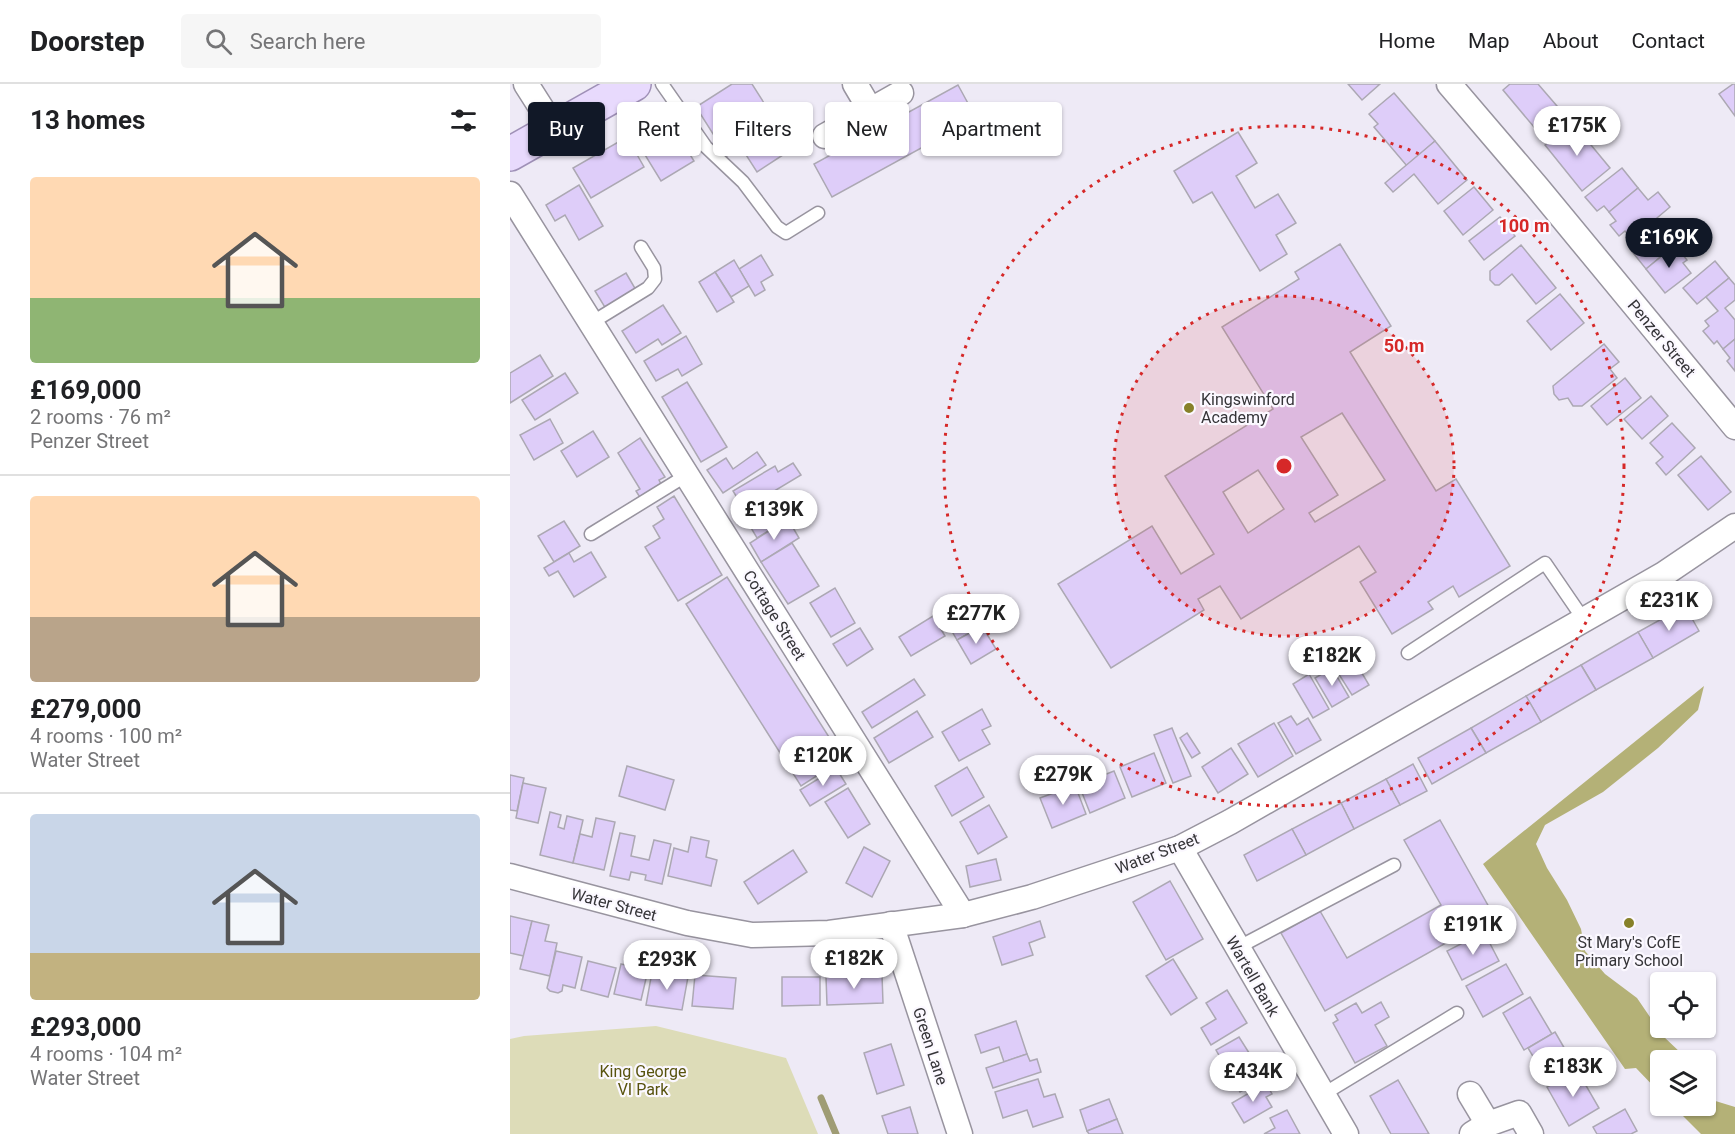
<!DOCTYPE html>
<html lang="en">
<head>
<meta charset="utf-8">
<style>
  body { margin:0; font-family:Roboto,sans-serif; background:#f6f6f6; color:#202124; height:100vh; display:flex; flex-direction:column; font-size:22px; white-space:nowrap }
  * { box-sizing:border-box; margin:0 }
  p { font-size:20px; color:#757577 }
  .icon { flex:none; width:33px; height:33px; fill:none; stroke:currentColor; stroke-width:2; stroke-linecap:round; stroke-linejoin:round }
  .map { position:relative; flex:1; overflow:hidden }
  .panel { display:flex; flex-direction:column; background:#fff; width:510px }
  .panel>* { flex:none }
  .guide { position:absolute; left:18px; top:18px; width:570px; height:54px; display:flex; gap:12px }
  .buttons { position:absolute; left:1140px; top:888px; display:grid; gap:12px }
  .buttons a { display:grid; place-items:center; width:66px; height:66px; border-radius:6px; background:#fff; box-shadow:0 2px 4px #0004; font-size:30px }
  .price { position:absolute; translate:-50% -51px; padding:0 14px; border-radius:21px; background:#fff; color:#222; font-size:20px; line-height:39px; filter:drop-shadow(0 2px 3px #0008) }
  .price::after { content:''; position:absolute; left:50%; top:36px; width:18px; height:14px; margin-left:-9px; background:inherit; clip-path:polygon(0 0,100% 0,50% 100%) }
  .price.on { background:#111827; color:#fff }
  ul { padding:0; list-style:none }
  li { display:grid; align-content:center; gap:12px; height:318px; padding:0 30px }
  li+li { border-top:2px solid #e0e0e0 }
  li span { display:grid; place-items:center; height:186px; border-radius:6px; color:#555 }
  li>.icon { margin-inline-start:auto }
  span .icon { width:108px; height:108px; fill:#fffc; stroke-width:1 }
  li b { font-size:26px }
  h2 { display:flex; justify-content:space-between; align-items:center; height:72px; padding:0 30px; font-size:26px }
  .chip { padding:0 21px; border-radius:6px; background:#fff; box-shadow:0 2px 4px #0004; font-size:21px; line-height:54px }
  .chip.on { background:#111827; color:#fff }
  header { display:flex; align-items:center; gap:36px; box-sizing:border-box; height:84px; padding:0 30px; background:#fff; border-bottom:2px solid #e0e0e0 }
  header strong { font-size:28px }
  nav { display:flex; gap:33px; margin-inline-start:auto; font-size:21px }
  .search { width:420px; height:54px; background:#f6f6f6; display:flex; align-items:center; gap:15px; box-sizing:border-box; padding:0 21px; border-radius:6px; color:#757577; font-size:22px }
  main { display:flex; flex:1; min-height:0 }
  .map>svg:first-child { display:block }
</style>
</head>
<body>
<header>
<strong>Doorstep</strong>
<div class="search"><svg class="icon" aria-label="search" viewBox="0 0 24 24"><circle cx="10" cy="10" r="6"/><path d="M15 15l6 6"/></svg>Search here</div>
<nav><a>Home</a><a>Map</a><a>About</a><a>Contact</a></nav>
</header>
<main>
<section class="panel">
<h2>13 homes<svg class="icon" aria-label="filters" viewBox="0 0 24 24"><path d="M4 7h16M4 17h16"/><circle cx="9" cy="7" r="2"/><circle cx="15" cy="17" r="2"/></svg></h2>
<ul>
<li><span style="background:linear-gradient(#ffd9b3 65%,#8fb573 0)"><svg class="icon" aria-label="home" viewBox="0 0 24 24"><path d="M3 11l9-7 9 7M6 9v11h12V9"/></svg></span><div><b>£169,000</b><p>2 rooms · 76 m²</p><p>Penzer Street</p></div></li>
<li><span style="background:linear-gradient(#ffd9b3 65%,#b9a48a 0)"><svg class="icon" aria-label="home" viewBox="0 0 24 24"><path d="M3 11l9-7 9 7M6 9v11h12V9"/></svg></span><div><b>£279,000</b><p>4 rooms · 100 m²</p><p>Water Street</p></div></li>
<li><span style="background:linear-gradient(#c9d6e8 75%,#c2b280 0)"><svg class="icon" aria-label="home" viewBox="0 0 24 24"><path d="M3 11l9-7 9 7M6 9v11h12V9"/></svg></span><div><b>£293,000</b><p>4 rooms · 104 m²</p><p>Water Street</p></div></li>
</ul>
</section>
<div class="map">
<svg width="1225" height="1050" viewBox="0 0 1225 1050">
  <rect width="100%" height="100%" fill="#eeeaf6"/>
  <path fill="#dddcb8" d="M146 942 276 974 308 1050H0V955L14 952Z"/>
  <g fill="#b4b177">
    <path d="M1194 602 1188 626 1148 664 1093 708 1035 741 1026 760 1037 784 1057 816 1071 845 1075 867 1095 890 1127 914 1153 952 1172 970 1175 976H1150V1009L1126 984 1115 985 973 780Z"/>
    <path d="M1196 1011 1199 1015 1225 1023V1050H1191L1163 1022H1196Z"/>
  </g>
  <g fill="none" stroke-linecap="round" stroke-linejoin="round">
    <path stroke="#9f9c74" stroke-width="7" d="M311 1014 326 1050"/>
  </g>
  <g fill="#decdf9" stroke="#aca8b3" stroke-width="1.5" fill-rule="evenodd">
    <path d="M222 0H242L280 60 273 65 276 69 247 88 231 63 217 72 186 23Z"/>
    <path d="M838 0H870L852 16Z"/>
    <path d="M1000 0H1028L1053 29 1029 49 993 6Z"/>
    <path d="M1223 0H1225V32L1209 10Z"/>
    <path d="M448 1 466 34 322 113 304 80Z"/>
    <path d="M884 9 925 57 897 82 864 43 868 40 859 30Z"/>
    <path d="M1062 38 1100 84 1072 107 1035 61Z"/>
    <path d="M165 46 184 77 151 97 132 66Z"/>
    <path d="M728 48 747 79 726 92 745 124 768 110 786 139 766 151 777 170 750 187 702 108 683 119 664 87Z"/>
    <path d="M117 53 134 83 81 114 63 84Z"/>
    <path d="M925 57 957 96 928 120 904 90 883 108 875 99Z"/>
    <path d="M1112 84 1128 104 1099 128 1094 122 1087 127 1075 113Z"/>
    <path d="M69 101 93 142 69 156 55 131 45 137 36 121Z"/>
    <path d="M964 103 983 126 953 151 934 127Z"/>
    <path d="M1128 104 1138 116 1148 108 1160 123 1122 155 1115 147 1109 152 1100 141 1106 137 1099 128Z"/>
    <path d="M990 133 1005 152 974 176 959 157Z"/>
    <path d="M1142 147 1150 156 1157 150 1165 161 1136 185 1120 165Z"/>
    <path d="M830 160 881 242 840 268 926 407 946 395 1000 482 949 513 943 502 918 518 923 525 882 550 850 498 866 488 849 462 731 535 710 502 688 515 694 526 601 584 548 500 642 442 671 490 704 470 655 392 763 325 712 243 789 195 785 188ZM832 329 875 396 805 438 799 429 828 411 791 353ZM748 386 774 425 738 449 713 408Z"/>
    <path d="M1011 161 1046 204 1026 220 1002 190 989 201H985L980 196V187Z"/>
    <path d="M1165 161 1177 176 1173 179 1181 189 1155 209 1136 185Z"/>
    <path d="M251 171 263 191 251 198 255 206 245 212 229 185Z"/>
    <path d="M224 176 239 202 221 213 205 188Z"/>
    <path d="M1205 177 1219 194 1187 220 1173 204Z"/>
    <path d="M205 188 224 218 207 228 189 198Z"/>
    <path d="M116 189 126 206 96 225 85 207Z"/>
    <path d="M1219 194 1225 201V216L1215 224 1225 236V255L1213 265 1207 257 1204 260 1193 247 1199 242 1195 237 1208 227 1196 213Z"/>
    <path d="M1050 210 1074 239 1041 266 1017 237Z"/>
    <path d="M153 221 171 249 152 261 148 255 126 269 112 247Z"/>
    <path d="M176 252 192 280 172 292 168 285 146 297 134 277Z"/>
    <path d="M1225 255V287L1217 277 1220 274 1213 265Z"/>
    <path d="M1094 260 1109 278 1100 285 1107 294 1072 322H1063L1058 314 1049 316 1044 310 1043 302Z"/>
    <path d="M30 271 43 292 0 319V289Z"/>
    <path d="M55 289 68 309 25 336 12 316Z"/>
    <path d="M1115 294 1131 314 1097 341 1081 322Z"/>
    <path d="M177 298 217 363 191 378 152 313Z"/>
    <path d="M1141 312 1158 332 1132 355 1114 335Z"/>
    <path d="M40 335 53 359 24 376 10 351Z"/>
    <path d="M1162 339 1185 364 1156 391 1146 379 1153 373 1140 359Z"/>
    <path d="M83 347 99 373 67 393 51 367Z"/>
    <path d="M130 354 155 393 149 396 152 402 131 415 126 407 130 405 108 369Z"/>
    <path d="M247 368 256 381 213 409 197 386 216 374 223 385Z"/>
    <path d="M1191 372 1221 408 1198 426 1168 391Z"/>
    <path d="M283 379 291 391 234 425 223 407 265 382 268 388Z"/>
    <path d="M164 412 212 491 168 517 135 463 150 454 143 442 154 435 147 423Z"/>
    <path d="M264 414 278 435 247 454 234 432Z"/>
    <path d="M278 435 289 454 251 478 240 459Z"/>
    <path d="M54 437 70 462 44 478 28 452Z"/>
    <path d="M282 459 309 502 278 520 251 478Z"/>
    <path d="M81 468 96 493 64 513 48 487 39 492 34 484 59 469 64 478Z"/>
    <path d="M217 493 333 675 291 702 176 520Z"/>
    <path d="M325 504 345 539 321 553 300 519Z"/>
    <path d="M457 516 472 542 447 556 432 530Z"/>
    <path d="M1175 522 1189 547 1143 574 1128 548Z"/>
    <path d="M423 532 435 552 401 572 389 553Z"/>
    <path d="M472 542 486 565 461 580 447 556Z"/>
    <path d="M350 544 363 565 337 582 323 560Z"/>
    <path d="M1128 548 1143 574 1086 606 1071 581Z"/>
    <path d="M836 562 859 601 842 611 818 573Z"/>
    <path d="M1071 581 1086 606 1031 638 1016 612Z"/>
    <path d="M822 584 839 613 822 623 805 594Z"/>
    <path d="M799 590 819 625 803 634 783 600Z"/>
    <path d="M404 595 415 611 362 644 352 628Z"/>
    <path d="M1016 612 1031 638 976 669 961 644Z"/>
    <path d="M472 625 481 642 472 646 480 660 449 677 432 648Z"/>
    <path d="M407 627 423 653 379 679 364 654Z"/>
    <path d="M781 632 787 641 798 634 811 656 786 670 768 639Z"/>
    <path d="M764 639 783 672 748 693 728 660Z"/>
    <path d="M662 644 681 692 663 699 644 651Z"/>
    <path d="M961 644 976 669 922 700 908 674Z"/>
    <path d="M677 649 690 669 682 674 670 654Z"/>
    <path d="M721 664 738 690 708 709 692 683Z"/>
    <path d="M644 669 656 699 622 713 610 683Z"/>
    <path d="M903 680 917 707 890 721 876 695Z"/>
    <path d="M117 682 164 696 155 726 109 712Z"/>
    <path d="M457 683 474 713 442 732 425 702Z"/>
    <path d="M326 684 336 700 300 722 290 706Z"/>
    <path d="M604 687 615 714 580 729 569 701Z"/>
    <path d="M0 691 14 694 7 727 0 726Z"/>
    <path d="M876 695 890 721 844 745 831 719Z"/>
    <path d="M13 699 36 704 28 739 6 734Z"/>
    <path d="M565 701 576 730 542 744 530 714Z"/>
    <path d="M338 704 360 740 338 754 315 718Z"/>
    <path d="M831 719 844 745 796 771 782 745Z"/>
    <path d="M479 721 497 753 468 770 450 738Z"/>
    <path d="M40 728 51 731 48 743 54 745 57 732 73 736 63 779 30 771Z"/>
    <path d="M86 734 105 738 94 786 63 779 70 750 82 753Z"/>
    <path d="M930 736 984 832 815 927 771 849 810 827 837 874 931 821 894 756Z"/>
    <path d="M782 745 796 771 747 797 734 771Z"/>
    <path d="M110 749 125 752 121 772 139 776 144 756 161 760 152 800 135 796 136 791 121 788 119 796 100 792Z"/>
    <path d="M181 753 199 757 196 773 207 776 201 802 158 792 164 764 178 768Z"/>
    <path d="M354 763 380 777 362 813 336 799Z"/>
    <path d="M283 766 297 788 248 820 234 798Z"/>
    <path d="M486 775 491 796 460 803 456 782Z"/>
    <path d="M660 797 693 855 656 876 623 818Z"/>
    <path d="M0 832 22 837 14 872 0 869Z"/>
    <path d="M22 837 39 841 35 857 47 859 40 892 10 885Z"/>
    <path d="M530 837 535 853 519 859 523 871 492 881 483 853Z"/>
    <path d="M974 848 989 877 952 896 937 867Z"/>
    <path d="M46 867 72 873 65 904 53 901 52 907 48 909 40 907 37 904Z"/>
    <path d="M663 875 687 914 661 931 636 892Z"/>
    <path d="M78 877 106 884 98 913 71 906Z"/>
    <path d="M111 880 138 886 131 916 104 910Z"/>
    <path d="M996 880 1013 910 973 933 956 902Z"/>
    <path d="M142 888 178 893 172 926 136 921Z"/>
    <path d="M185 891 226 894 223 925 182 922Z"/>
    <path d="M372 891 373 919 317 921 316 893Z"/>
    <path d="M272 893H310V921L272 922Z"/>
    <path d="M717 906 737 939 701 961 691 944 706 935 696 919Z"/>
    <path d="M1020 913 1042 950 1014 966 993 929Z"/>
    <path d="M871 918 879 933 865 941 877 962 845 979 823 939 828 936 825 931 846 919 852 929Z"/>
    <path d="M506 937 517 970 494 978 489 963 471 969 465 951Z"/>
    <path d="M1045 948 1067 986 1040 1001 1018 964Z"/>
    <path d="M729 953 746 980 750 978 758 992 730 1008 706 966Z"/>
    <path d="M381 960 394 1001 367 1010 354 969Z"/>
    <path d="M517 970 520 977 527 975 531 988 483 1004 476 984Z"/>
    <path d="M1067 986 1089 1024 1059 1042 1037 1003Z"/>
    <path d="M528 995 534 1013 545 1010 553 1033 523 1043 517 1026 493 1034 485 1008Z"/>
    <path d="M888 996 919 1050H881L860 1012Z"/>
    <path d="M756 999 762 1010 756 1013 762 1023 734 1039 722 1019Z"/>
    <path d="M599 1015 607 1035 577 1047 570 1026Z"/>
    <path d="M400 1023 408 1050H378L372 1032Z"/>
    <path d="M1115 1025 1127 1047 1121 1050H1087L1083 1043Z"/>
    <path d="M777 1026 790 1050H754L765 1044 760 1034Z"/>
    <path d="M607 1035 613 1050H579L577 1047Z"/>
  </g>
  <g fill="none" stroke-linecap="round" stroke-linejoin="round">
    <defs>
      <g id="service">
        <path d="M152 0 196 63 233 98 267 143 276 149 308 129"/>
        <path d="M81 239 138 204 145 195 144 184 131 163"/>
        <path d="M81 450 177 391"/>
        <path d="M898 569 1035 479 1074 536"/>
        <path d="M727 864 884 781"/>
        <path d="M812 1011 947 929"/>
      </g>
      <g id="minor">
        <path d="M16 0 44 44"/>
        <path d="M345 0 361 27"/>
        <path d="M939 0 1027 103 1225 343"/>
        <path d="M315 52 391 9"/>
        <path d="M0 110 453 831"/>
        <path d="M670 764 836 1050"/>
        <path d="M0 792 177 839 242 851 319 849 453 831 522 813 670 764 720 738 1154 490 1225 442"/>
        <path d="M381 840 450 1050"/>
        <path d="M960 1010 978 1040"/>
        <path d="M962 1050 978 1040 1009 1029 1021 1050"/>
      </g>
      <path id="primary" d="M0 70 124 0"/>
    </defs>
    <use href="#service" stroke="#98949f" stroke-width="15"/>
    <use href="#minor" stroke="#98949f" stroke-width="27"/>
    <use href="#primary" stroke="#9f90b7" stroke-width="36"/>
    <use href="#service" stroke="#fff" stroke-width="12"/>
    <use href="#minor" stroke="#fff" stroke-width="24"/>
    <use href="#primary" stroke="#e8dafd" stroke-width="33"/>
  </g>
  <circle cx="774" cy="382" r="170" fill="#d62828" fill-opacity=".12"/>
  <g fill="none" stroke="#d62828" stroke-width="3" stroke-dasharray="3 6">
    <circle cx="774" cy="382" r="170"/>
    <circle cx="774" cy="382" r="340"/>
  </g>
  <g fill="#878129" stroke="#fbf8ff" stroke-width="2">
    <circle cx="679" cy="324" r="6"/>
    <circle cx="1119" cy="839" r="6"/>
  </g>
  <g text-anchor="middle" stroke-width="4.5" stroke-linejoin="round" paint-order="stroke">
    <g font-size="16" fill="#353438" stroke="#fbf8ff">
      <text transform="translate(1152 254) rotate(50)" y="6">Penzer Street</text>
      <text transform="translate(265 531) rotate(58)" y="6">Cottage Street</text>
      <text transform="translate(647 769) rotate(-21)" y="6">Water Street</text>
      <text transform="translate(104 820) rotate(15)" y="6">Water Street</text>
      <text transform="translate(743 892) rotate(60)" y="6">Wartell Bank</text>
      <text transform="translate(421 962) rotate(72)" y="6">Green Lane</text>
    </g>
    <g font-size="16" fill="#353438" stroke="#fbf8ff" text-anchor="start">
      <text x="691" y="321">Kingswinford<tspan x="691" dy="18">Academy</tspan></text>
      <text x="1119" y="864" text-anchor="middle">St Mary's CofE<tspan x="1119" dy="18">Primary School</tspan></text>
    </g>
    <g font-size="16" fill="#58530e" stroke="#fbf8ff">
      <text x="133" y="993">King George<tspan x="133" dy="18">VI Park</tspan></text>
    </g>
  </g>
  <circle cx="774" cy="382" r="9" fill="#d62828" stroke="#fbf8ff" stroke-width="3"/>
  <g font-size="18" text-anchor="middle" font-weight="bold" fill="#d62828" stroke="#fbf8ff" stroke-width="4.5" stroke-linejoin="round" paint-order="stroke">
    <text x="1014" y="148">100 m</text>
    <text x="894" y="268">50 m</text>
  </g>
</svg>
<div class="buttons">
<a><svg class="icon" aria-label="locate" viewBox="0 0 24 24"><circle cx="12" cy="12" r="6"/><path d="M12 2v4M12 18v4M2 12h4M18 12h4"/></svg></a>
<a><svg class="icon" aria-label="layers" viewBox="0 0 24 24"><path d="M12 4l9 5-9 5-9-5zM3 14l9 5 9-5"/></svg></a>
</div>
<b class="price" style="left:1067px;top:73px">£175K</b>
<b class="price on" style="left:1159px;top:185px">£169K</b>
<b class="price" style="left:264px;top:457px">£139K</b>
<b class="price" style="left:1159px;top:548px">£231K</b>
<b class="price" style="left:466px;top:561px">£277K</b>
<b class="price" style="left:822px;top:603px">£182K</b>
<b class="price" style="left:313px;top:703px">£120K</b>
<b class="price" style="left:553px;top:722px">£279K</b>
<b class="price" style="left:963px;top:872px">£191K</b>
<b class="price" style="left:344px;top:906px">£182K</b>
<b class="price" style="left:157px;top:907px">£293K</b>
<b class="price" style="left:1063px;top:1014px">£183K</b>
<b class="price" style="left:743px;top:1019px">£434K</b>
<div class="guide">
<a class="chip on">Buy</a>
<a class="chip">Rent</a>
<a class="chip">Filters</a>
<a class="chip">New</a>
<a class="chip">Apartment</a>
</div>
</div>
</main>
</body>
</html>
